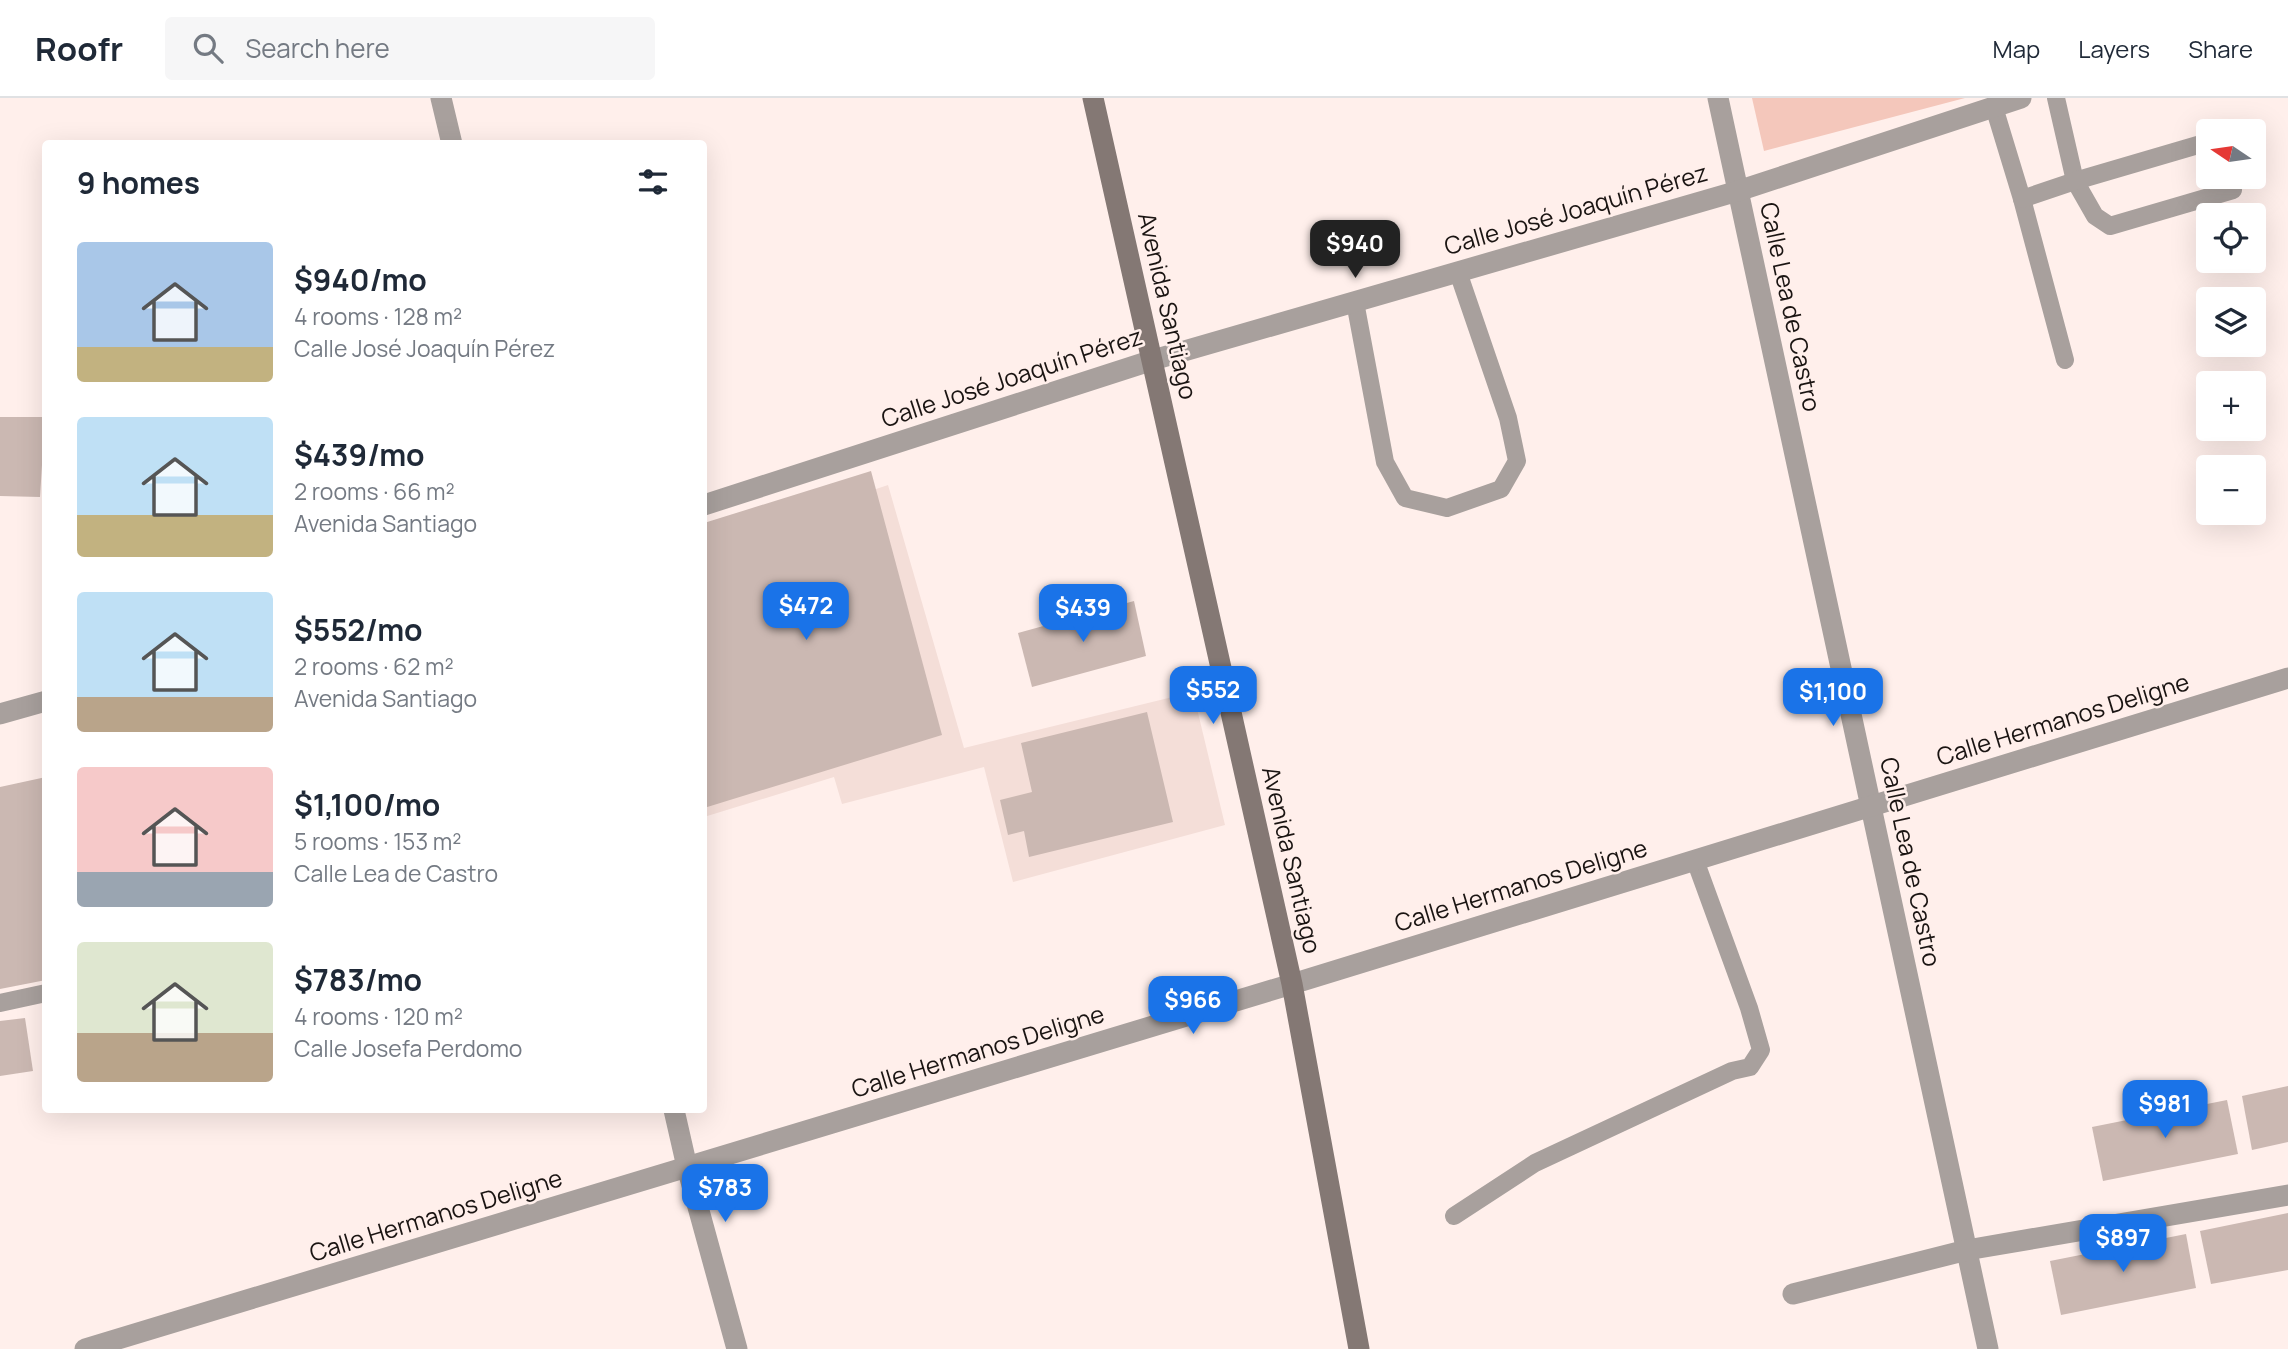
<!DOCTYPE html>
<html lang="en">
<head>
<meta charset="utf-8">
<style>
  body { margin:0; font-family:Manrope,sans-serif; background:#f6f6f7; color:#1f2937; height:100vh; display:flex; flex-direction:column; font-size:26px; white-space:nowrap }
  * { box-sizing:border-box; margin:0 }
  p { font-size:23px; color:#747a83 }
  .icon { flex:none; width:38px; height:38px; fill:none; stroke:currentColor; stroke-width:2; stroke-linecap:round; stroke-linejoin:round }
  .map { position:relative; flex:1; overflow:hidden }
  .sheet { position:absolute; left:42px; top:42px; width:665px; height:973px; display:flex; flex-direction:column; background:#fff; border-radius:7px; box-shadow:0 7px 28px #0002 }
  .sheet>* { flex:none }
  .needle { width:46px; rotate:283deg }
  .controls { position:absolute; left:2196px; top:21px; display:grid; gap:14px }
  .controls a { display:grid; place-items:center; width:70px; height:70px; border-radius:7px; background:#fff; box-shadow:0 7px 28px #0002; font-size:35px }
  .price { position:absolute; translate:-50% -60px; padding:0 16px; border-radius:14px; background:#1a73e8; color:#fff; font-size:23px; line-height:46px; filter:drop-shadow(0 2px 4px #0008) }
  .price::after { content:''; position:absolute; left:50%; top:42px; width:21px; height:16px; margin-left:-10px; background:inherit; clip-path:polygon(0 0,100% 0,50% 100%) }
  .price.current { background:#222; color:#fff }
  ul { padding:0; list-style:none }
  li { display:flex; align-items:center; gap:21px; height:175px; padding:0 35px }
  li span { display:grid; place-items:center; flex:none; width:196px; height:140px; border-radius:7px; color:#555 }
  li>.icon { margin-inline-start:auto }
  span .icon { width:84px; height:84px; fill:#fffc; stroke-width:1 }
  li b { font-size:30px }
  h2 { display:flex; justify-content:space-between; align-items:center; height:84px; padding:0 35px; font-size:30px }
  header { display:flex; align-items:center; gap:42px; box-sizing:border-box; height:98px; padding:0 35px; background:#fff; border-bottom:2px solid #e0e1e3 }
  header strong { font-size:33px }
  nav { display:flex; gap:38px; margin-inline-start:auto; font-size:24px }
  .search { width:490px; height:63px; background:#f6f6f7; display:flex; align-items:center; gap:18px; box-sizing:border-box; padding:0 24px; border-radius:7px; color:#747a83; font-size:26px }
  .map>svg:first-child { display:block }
</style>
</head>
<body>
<header>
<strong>Roofr</strong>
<div class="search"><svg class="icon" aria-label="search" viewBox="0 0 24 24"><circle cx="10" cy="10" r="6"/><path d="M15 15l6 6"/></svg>Search here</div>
<nav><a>Map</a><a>Layers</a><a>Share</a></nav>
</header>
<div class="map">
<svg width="2288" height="1251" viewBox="0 0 2288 1251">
  <rect width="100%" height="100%" fill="#ffefeb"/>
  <path fill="#f4ded8" d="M888 387 964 650 1193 594 1225 727 1013 784 984 669 842 706 834 679 704 719V449Z"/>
  <path fill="#f4c7bb" d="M1752 0H1965L1764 53Z"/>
  <g fill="#cbb8b2">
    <path d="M0 319H45L40 399 0 398Z"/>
    <path d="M871 373 942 637 704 710V425Z"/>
    <path d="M1134 503 1146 558 1032 589 1018 535Z"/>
    <path d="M1147 614 1173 724 1029 759 1024 733 1008 737 1000 702 1032 694 1021 645Z"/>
    <path d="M46 679V882L0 891V689Z"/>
    <path d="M25 920 33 973 0 978V923Z"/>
    <path d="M2288 988V1044L2252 1052 2242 998Z"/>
    <path d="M2227 1002 2238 1056 2103 1083 2092 1029Z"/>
    <path d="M2288 1115V1172L2211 1186 2200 1133Z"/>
    <path d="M2186 1136 2196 1190 2061 1217 2050 1163Z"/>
  </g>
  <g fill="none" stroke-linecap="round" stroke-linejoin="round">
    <g stroke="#a8a09d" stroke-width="18">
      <path d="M2056 0 2075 83 2095 118 2110 128 2233 92"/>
      <path d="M1994 9 2022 101 2065 262"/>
      <path d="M2022 101 2075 83 2208 44"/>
      <path d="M1355 204 1385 364 1405 400 1447 410 1501 391 1517 363 1508 320 1458 174"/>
      <path d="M0 905 46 895"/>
      <path d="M1454 1118 1535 1065 1732 973 1750 969 1761 952 1749 910 1695 762"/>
    </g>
    <g stroke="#a8a09d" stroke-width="21">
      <path d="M441 0 452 46"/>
      <path d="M1718 0 1988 1251"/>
      <path d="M704 407 1153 262 1738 93 2021 0"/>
      <path d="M0 616 46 603"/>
      <path d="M674 1012 687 1069 737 1251"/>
      <path d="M1793 1196 1967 1152 2288 1097"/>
      <path d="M85 1251 1292 886 2288 580"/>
    </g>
    <path stroke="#847874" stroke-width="21" d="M1093 0 1292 886 1359 1251"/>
  </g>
  <g text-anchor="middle" stroke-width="5" stroke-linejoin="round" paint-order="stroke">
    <g font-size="24" fill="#1a1412" stroke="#ffefeb">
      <text transform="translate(1576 112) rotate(-16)" y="8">Calle José Joaquín Pérez</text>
      <text transform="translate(1167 208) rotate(77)" y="8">Avenida Santiago</text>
      <text transform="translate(1790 209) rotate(78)" y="8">Calle Lea de Castro</text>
      <text transform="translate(1012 280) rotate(-18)" y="8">Calle José Joaquín Pérez</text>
      <text transform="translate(2063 622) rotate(-17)" y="8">Calle Hermanos Deligne</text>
      <text transform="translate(1291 762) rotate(77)" y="8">Avenida Santiago</text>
      <text transform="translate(1910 764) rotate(78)" y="8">Calle Lea de Castro</text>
      <text transform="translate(1521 788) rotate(-17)" y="8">Calle Hermanos Deligne</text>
      <text transform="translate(978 954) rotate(-17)" y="8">Calle Hermanos Deligne</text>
      <text transform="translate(436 1118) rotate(-17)" y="8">Calle Hermanos Deligne</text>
    </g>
  </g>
</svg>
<div class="controls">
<a><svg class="needle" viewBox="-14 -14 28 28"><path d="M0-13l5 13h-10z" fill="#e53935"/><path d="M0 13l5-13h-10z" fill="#747a83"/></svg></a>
<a><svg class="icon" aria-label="locate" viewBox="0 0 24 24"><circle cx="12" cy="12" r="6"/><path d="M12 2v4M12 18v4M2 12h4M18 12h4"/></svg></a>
<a><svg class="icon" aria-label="layers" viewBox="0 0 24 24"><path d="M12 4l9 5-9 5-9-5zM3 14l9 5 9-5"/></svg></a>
<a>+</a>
<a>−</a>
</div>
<b class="price current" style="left:1355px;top:182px">$940</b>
<b class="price" style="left:806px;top:544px">$472</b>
<b class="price" style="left:1083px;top:546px">$439</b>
<b class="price" style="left:1213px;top:628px">$552</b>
<b class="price" style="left:1833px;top:630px">$1,100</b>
<b class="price" style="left:1193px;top:938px">$966</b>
<b class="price" style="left:2165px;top:1042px">$981</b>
<b class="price" style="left:725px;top:1126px">$783</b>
<b class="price" style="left:2123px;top:1176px">$897</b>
<section class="sheet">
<h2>9 homes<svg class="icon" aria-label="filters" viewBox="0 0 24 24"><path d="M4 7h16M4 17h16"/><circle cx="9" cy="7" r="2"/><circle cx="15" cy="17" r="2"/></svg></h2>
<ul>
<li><span style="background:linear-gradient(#a9c7e8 75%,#c2b280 0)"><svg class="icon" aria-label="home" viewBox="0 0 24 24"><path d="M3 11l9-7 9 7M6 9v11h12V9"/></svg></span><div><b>$940/mo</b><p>4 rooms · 128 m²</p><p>Calle José Joaquín Pérez</p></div></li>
<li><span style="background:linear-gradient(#bfe0f5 70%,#c2b280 0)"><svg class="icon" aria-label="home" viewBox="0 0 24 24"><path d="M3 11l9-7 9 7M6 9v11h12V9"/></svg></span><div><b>$439/mo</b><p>2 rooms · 66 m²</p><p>Avenida Santiago</p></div></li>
<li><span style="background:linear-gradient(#bfe0f5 75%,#b9a48a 0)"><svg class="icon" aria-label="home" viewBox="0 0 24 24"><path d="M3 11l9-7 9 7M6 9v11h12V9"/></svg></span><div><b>$552/mo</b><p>2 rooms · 62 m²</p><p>Avenida Santiago</p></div></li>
<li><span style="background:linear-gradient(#f6c9c9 75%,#9aa5b1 0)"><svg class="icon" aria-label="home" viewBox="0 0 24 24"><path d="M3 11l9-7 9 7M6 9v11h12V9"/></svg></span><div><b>$1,100/mo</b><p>5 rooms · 153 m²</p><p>Calle Lea de Castro</p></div></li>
<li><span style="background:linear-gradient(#dfe7d0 65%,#b9a48a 0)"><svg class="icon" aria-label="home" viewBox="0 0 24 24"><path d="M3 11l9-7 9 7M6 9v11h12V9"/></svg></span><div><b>$783/mo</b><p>4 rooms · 120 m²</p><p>Calle Josefa Perdomo</p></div></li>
</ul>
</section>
</div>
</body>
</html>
